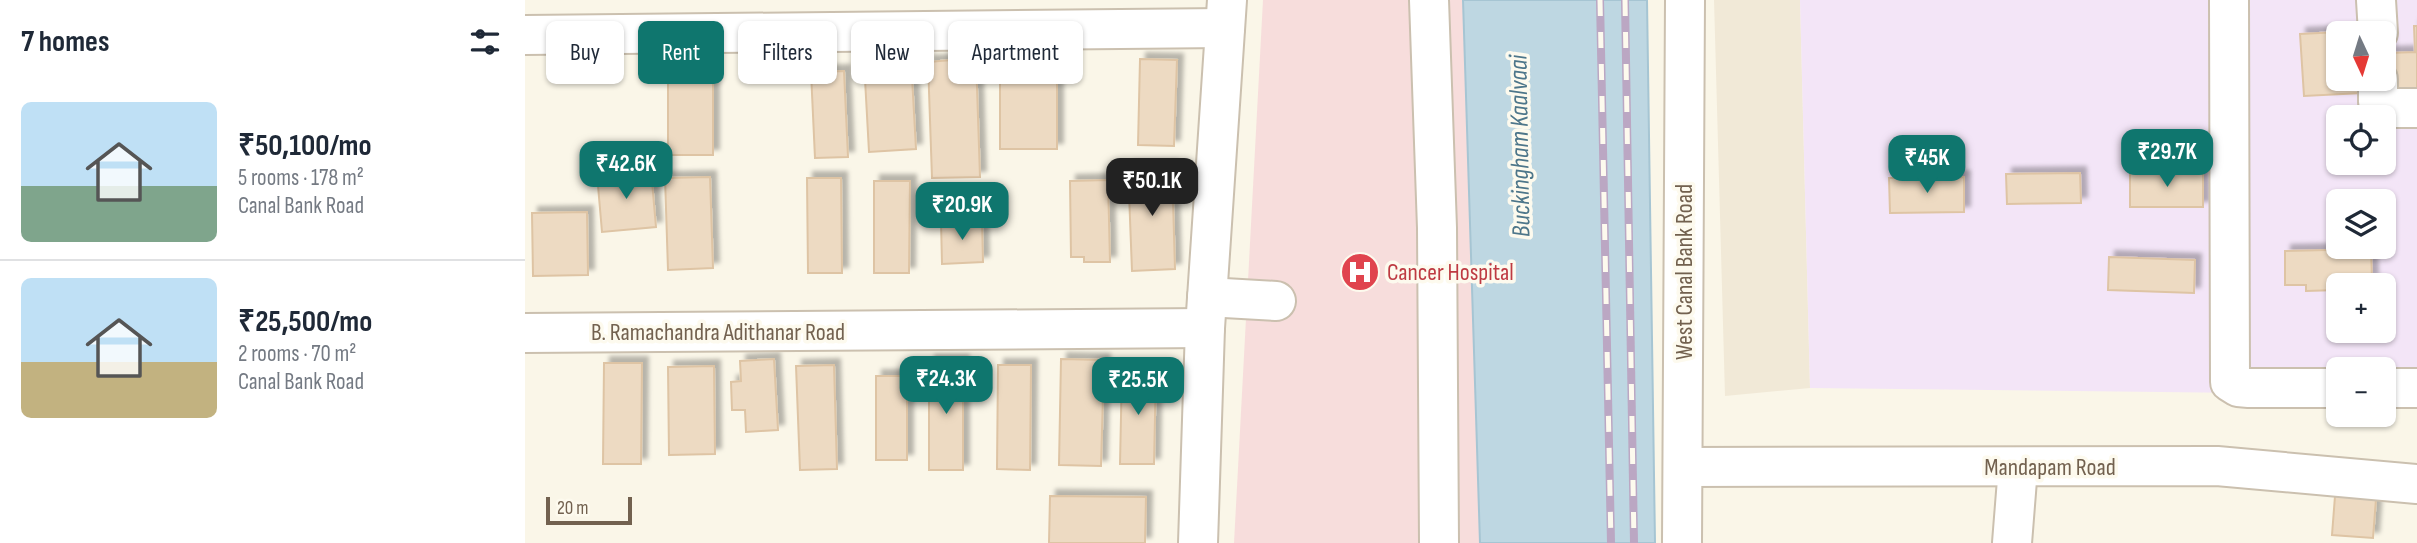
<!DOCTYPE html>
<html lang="en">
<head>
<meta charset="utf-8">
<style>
  body { margin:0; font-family:"Sofia Sans Condensed",sans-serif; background:#f6f6f7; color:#1f2937; height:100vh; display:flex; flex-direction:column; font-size:26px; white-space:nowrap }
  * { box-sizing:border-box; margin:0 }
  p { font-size:23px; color:#747a83 }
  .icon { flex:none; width:38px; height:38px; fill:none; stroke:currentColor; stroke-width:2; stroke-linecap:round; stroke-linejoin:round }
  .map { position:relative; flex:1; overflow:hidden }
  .side { display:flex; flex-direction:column; background:#fff; width:525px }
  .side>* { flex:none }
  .guide { position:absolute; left:21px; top:21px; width:665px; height:63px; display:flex; gap:14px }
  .needle { width:46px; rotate:176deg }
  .tools { position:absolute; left:1801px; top:21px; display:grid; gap:14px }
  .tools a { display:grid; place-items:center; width:70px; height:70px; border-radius:10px; background:#fff; box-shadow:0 2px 5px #0004; font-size:35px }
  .scale { position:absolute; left:21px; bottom:18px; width:86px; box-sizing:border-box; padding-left:7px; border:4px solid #72614f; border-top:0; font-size:19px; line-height:24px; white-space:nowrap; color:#72614f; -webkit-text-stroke:5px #fdfaee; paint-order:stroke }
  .price { position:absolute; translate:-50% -60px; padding:0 16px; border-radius:14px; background:#0f766e; color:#fff; font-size:23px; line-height:46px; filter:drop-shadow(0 2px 4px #0008) }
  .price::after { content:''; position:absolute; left:50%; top:42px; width:21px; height:16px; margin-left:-10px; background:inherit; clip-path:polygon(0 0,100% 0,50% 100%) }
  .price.on { background:#222; color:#fff }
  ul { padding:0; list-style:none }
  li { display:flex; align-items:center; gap:21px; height:175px; padding:0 21px }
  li+li { border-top:2px solid #e0e1e3 }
  li span { display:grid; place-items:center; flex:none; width:196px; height:140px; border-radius:10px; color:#555 }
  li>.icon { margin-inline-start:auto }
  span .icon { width:84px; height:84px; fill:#fffc; stroke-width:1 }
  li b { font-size:30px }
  h2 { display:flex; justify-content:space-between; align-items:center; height:84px; padding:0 21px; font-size:30px }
  .tag { padding:0 24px; border-radius:10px; background:#fff; box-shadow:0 2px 5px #0004; font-size:24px; line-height:63px }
  .tag.on { background:#0f766e; color:#fff }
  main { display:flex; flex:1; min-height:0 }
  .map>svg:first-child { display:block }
</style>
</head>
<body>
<main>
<section class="side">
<h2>7 homes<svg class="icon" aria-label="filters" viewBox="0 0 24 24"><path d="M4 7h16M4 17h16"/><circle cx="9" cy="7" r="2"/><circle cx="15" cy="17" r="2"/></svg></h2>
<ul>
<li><span style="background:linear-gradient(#bfe0f5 60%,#7fa58c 0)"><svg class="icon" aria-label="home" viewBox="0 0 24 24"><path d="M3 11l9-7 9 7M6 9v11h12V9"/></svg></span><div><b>₹50,100/mo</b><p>5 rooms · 178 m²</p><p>Canal Bank Road</p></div></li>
<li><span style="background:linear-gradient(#bfe0f5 60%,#c2b280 0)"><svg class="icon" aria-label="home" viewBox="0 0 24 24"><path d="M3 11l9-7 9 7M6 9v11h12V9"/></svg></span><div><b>₹25,500/mo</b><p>2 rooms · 70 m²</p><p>Canal Bank Road</p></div></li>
</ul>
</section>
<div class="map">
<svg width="1892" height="543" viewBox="0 0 1892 543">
  <defs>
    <filter id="shadow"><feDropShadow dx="6" dy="-6" stdDeviation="2" flood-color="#0004"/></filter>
  </defs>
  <rect width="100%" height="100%" fill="#faf6e8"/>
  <path fill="#f1e9d7" d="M1189 0H1275L1285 388 1200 396Z"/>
  <path fill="#f3e5f7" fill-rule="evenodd" d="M1275 0H1892V395L1858 369H1813V394L1285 388ZM1813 33H1858V79H1813ZM1813 117H1858V163H1813ZM1813 201H1858V247H1813ZM1813 285H1858V331H1813Z"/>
  <path fill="#f7dddc" d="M738 0H938L955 543H709Z"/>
  <path fill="#bed7e2" stroke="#a6c5d3" stroke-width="2" d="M938 0H1122L1130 543H955Z"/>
  <g fill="#eddac2" stroke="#dec4a4" stroke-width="2" filter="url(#shadow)">
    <path d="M1889 26H1892V88L1865 89 1864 53 1890 52Z"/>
    <path d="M1833 31V33H1813V79H1836L1837 93 1779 96 1775 34Z"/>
    <path d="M532 57V149H475V58Z"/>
    <path d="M451 58 455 177 407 178 403 62Z"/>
    <path d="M386 59 391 149 344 152 339 61Z"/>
    <path d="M615 59 652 60 649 146 613 145Z"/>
    <path d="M188 63V155H143V64Z"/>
    <path d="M319 71 323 157 290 158 286 72Z"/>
    <path d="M647 166 650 269 607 271 603 167Z"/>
    <path d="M126 170 131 227 77 232 72 174Z"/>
    <path d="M1678 171V207H1605V172Z"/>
    <path d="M1555 173 1556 203 1482 204 1481 174Z"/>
    <path d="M185 177 188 268 143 270 140 178Z"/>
    <path d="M1439 177V212L1365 213 1364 178Z"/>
    <path d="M282 178H316L317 273H283Z"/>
    <path d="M583 180 585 262H559V257H546L545 181Z"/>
    <path d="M349 181H385L384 273H349Z"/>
    <path d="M62 212 63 275 8 276 7 213Z"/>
    <path d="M457 220 458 262 417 264 416 221Z"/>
    <path d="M1846 249 1847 280 1821 281V285H1813V290L1781 291V285H1760V251Z"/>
    <path d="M1584 257 1670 260 1669 293 1583 290Z"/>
    <path d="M249 359 253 430 221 432 220 410H207L206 382 216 381 215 361Z"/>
    <path d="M536 359 579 360 576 466 534 465Z"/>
    <rect x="404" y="361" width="34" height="109"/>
    <path d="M79 363H117L116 464H78Z"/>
    <path d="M309 365 312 469 275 470 271 366Z"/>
    <path d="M473 365H506L505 470 472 469Z"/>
    <path d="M189 366 190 454 144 455 143 367Z"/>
    <path d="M597 369 631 370 629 464H595Z"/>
    <rect x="351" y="376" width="31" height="84"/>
    <path d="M525 496 621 497 620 543H524Z"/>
    <path d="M1810 496 1851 499 1848 538 1807 535Z"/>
  </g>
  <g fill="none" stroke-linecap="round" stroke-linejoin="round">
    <defs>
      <g id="minor">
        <path d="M904 0 912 228 914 543"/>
        <path d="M1704 0 1705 382 1713 387 1724 388H1813"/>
        <path d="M1851 0 1853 33"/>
        <path d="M0 35 700 28"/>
        <path d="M1853 79V102L1857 108H1892"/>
        <path d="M682 297 751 301"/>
        <path d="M0 333 680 328"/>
        <path d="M1858 388H1892"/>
        <path d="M1158 467 1692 466 1892 484"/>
        <path d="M673 543 680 328 702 0"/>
        <path d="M1157 543 1160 0"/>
        <path d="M1487 543 1493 467"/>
      </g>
    </defs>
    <use href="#minor" stroke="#cbc0af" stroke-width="42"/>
    <use href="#minor" stroke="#fff" stroke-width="38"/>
    <defs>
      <g id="rail">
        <path d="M1075 0 1086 543"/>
        <path d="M1100 0 1109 543"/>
      </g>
    </defs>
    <use href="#rail" stroke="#bba7c3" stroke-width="8"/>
    <use href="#rail" stroke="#fdfaee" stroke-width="5" stroke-dasharray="16" stroke-linecap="butt"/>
  </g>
  <defs>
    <symbol id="hospital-disc" viewBox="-11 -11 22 22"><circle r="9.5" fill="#e0444e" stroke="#fdfaee"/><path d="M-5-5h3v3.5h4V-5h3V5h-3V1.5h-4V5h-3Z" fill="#fff"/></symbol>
  </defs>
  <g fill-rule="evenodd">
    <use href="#hospital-disc" x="813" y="250" width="44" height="44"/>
  </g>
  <g text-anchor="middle" stroke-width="7" stroke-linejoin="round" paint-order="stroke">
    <g font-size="24" fill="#be3a42" stroke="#fdfaee" text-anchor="start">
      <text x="862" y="280">Cancer Hospital</text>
    </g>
    <g font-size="24" fill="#72614f" stroke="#fdfaee">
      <text transform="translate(1159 272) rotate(-90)" y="8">West Canal Bank Road</text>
      <text x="193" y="340">B. Ramachandra Adithanar Road</text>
      <text x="1525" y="475">Mandapam Road</text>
    </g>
    <g font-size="26" font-style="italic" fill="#4d768a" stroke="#fdfaee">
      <text transform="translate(994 146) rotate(-91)" y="9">Buckingham Kaalvaai</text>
    </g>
  </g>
</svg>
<div class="tools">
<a><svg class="needle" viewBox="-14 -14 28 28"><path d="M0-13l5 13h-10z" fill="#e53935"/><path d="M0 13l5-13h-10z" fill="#747a83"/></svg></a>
<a><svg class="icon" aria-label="locate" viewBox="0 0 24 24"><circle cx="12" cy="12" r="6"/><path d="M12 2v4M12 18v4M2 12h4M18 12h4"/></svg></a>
<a><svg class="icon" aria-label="layers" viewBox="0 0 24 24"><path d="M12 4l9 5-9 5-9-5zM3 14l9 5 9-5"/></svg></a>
<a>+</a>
<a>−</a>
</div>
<div class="scale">20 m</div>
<b class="price" style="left:1642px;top:189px">₹29.7K</b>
<b class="price" style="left:1402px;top:195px">₹45K</b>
<b class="price" style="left:101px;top:201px">₹42.6K</b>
<b class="price on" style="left:627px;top:218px">₹50.1K</b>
<b class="price" style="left:437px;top:242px">₹20.9K</b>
<b class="price" style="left:421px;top:416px">₹24.3K</b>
<b class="price" style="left:613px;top:417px">₹25.5K</b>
<div class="guide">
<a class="tag">Buy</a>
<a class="tag on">Rent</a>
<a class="tag">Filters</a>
<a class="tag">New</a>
<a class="tag">Apartment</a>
</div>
</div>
</main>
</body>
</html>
